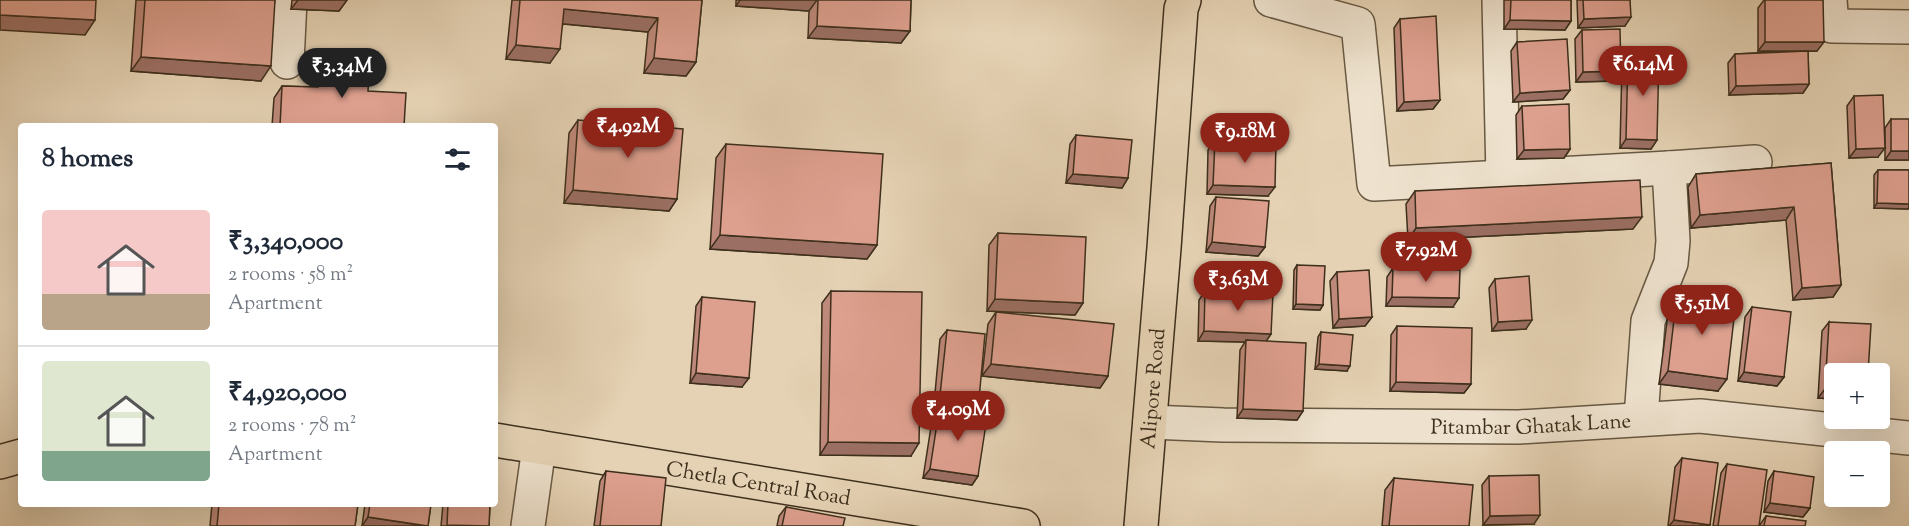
<!DOCTYPE html>
<html lang="en">
<head>
<meta charset="utf-8">
<style>
  body { margin:0; font-family:"Sorts Mill Goudy",serif; background:#f2f2f3; color:#1f2937; height:100vh; display:flex; flex-direction:column; font-size:22px; white-space:nowrap }
  * { box-sizing:border-box; margin:0 }
  p { font-size:20px; color:#747a83 }
  .icon { flex:none; width:33px; height:33px; fill:none; stroke:currentColor; stroke-width:2; stroke-linecap:round; stroke-linejoin:round }
  .map { position:relative; flex:1; overflow:hidden }
  .side { position:absolute; left:18px; top:123px; width:480px; height:384px; display:flex; flex-direction:column; background:#fff; border-radius:6px; box-shadow:0 6px 24px #0002 }
  .side>* { flex:none }
  .controls { position:absolute; left:1824px; top:363px; display:grid; gap:12px }
  .controls a { display:grid; place-items:center; width:66px; height:66px; border-radius:6px; background:#fff; box-shadow:0 6px 24px #0002; font-size:30px }
  .price { position:absolute; translate:-50% -51px; padding:0 14px; border-radius:21px; background:#8f2418; color:#fff; font-size:20px; line-height:39px; filter:drop-shadow(0 2px 3px #0008) }
  .price::after { content:''; position:absolute; left:50%; top:36px; width:18px; height:14px; margin-left:-9px; background:inherit; clip-path:polygon(0 0,100% 0,50% 100%) }
  .price.selected { background:#222; color:#fff }
  ul { padding:0; list-style:none }
  li { display:flex; align-items:center; gap:18px; height:150px; padding:0 24px }
  li+li { border-top:2px solid #e0e1e3 }
  li span { display:grid; place-items:center; flex:none; width:168px; height:120px; border-radius:6px; color:#555 }
  li>.icon { margin-inline-start:auto }
  span .icon { width:72px; height:72px; fill:#fffc; stroke-width:1 }
  li b { font-size:26px }
  h2 { display:flex; justify-content:space-between; align-items:center; height:72px; padding:0 24px; font-size:26px }
  .map>svg:first-child { display:block }
</style>
</head>
<body>
<div class="map">
<svg width="1909" height="526" viewBox="0 0 1909 526">
  <rect width="100%" height="100%" fill="#e5d2b4"/>
  <filter id="stains"><feTurbulence type="fractalNoise" baseFrequency=".00333" numOctaves="4"/><feColorMatrix values="0 0 0 0 .2 0 0 0 0 .09 0 0 0 0 .02 0 0 0 .5 -.17"/></filter>
  <radialGradient id="worn" r=".72"><stop offset=".6" stop-color="#630" stop-opacity="0"/><stop offset="1" stop-color="#630" stop-opacity=".3"/></radialGradient>
  <g fill="none" stroke-linecap="round" stroke-linejoin="round">
    <defs>
      <g id="minor">
        <path d="M1271 0 1358 24 1374 184 1669 168 1755 162"/>
        <path d="M1499 0 1503 177"/>
        <path d="M1830 0 1832 26 1909 27"/>
        <path d="M287 62 290 0"/>
        <path d="M1641 418 1648 321 1671 263 1673 241 1669 168"/>
        <path id="s1" d="M1150 422 1223 425 1519 427 1700 416 1909 438"/>
        <path d="M528 526 539 447"/>
      </g>
      <g id="major">
        <path id="s2" d="M495 440 1023 526"/>
        <path d="M0 462 21 456"/>
        <path id="s3" d="M1141 526 1164 248 1181 9 1184 0"/>
      </g>
    </defs>
    <use href="#minor" stroke="#675842" stroke-width="36"/>
    <use href="#major" stroke="#3d2f1c" stroke-width="36"/>
    <use href="#minor" stroke="#eee2ce" stroke-width="33"/>
    <use href="#major" stroke="#e5d2b4" stroke-width="33"/>
  </g>
  <g fill="#be897a" stroke="#3d2f1c" stroke-width="1.5">
    <path d="M136 0H275L261 81 131 71Z"/>
    <path d="M292 0H347L339 11 291 9Z"/>
    <path d="M512 0H702L696 62 686 76 644 73 648 32 563 24 550 63 506 59Z"/>
    <path d="M736 0H911L910 31 901 43 808 38 809 11 736 6Z"/>
    <path d="M1504 0H1571V21L1565 30 1504 29Z"/>
    <path d="M1577 0H1630L1625 26 1578 28Z"/>
    <path d="M1764 0H1823L1817 51H1808L1809 84 1803 93 1729 95 1728 63 1735 54 1794 51H1758V8Z"/>
    <path d="M1400 19 1440 100 1433 109 1397 111 1394 28Z"/>
    <path d="M1582 30 1621 71 1615 81 1576 82 1575 39Z"/>
    <path d="M1517 42 1570 90 1563 99 1513 102 1511 51Z"/>
    <path d="M1628 54 1657 140 1651 149 1620 148 1622 63Z"/>
    <path d="M320 56 368 91 404 126H272L274 98 282 86 310 87 311 68Z"/>
    <path d="M1854 96 1878 157 1849 158 1847 106Z"/>
    <path d="M1522 106 1570 149 1564 158 1517 159 1516 115Z"/>
    <path d="M1891 119 1909 160H1885V128Z"/>
    <path d="M578 120 677 199 669 211 564 203 569 133Z"/>
    <path d="M1076 135 1128 178 1122 188 1066 183 1070 144Z"/>
    <path d="M1215 141 1268 196 1207 194 1208 150Z"/>
    <path d="M726 144 877 245 867 259 710 249 716 158Z"/>
    <path d="M1831 163 1841 285 1833 297 1793 300 1786 220 1691 228 1688 187 1696 174Z"/>
    <path d="M1878 170H1909V207L1908 209 1874 208V175Z"/>
    <path d="M1415 191 1633 229 1408 240 1406 204Z"/>
    <path d="M1216 197 1265 247 1258 256 1206 252 1210 206Z"/>
    <path d="M998 233 1083 303 1075 315 987 311 989 245Z"/>
    <path d="M1297 265 1323 305 1320 310 1293 309 1294 270Z"/>
    <path d="M1393 268 1453 307 1386 306 1387 277Z"/>
    <path d="M1337 272 1372 317 1365 326 1333 328 1330 281Z"/>
    <path d="M1495 279 1526 329 1492 331 1489 288Z"/>
    <path d="M831 291 911 456 820 455 822 303Z"/>
    <path d="M1205 291 1271 334 1266 341 1303 411 1297 420 1237 418 1240 350 1245 342 1198 341 1199 300Z"/>
    <path d="M1677 294 1718 391 1659 384 1669 306Z"/>
    <path d="M702 297 742 387 690 383 696 306Z"/>
    <path d="M1752 307 1784 377 1777 386 1738 381 1745 317Z"/>
    <path d="M996 312 1108 376 1100 388 982 376 988 324Z"/>
    <path d="M1829 322 1834 399 1818 398 1822 331Z"/>
    <path d="M1397 326 1471 384 1464 393 1390 391 1391 335Z"/>
    <path d="M947 330 972 408 950 406 971 422 978 476 972 485 923 478 933 414 939 405 934 404 940 339Z"/>
    <path d="M1321 332 1347 371 1315 369 1318 337Z"/>
    <path d="M1682 458 1710 525 1709 526H1668L1675 467Z"/>
    <path d="M1727 464 1759 526H1713L1721 473Z"/>
    <path d="M606 471 661 526H594L600 481Z"/>
    <path d="M1774 471 1810 508 1803 517 1764 512 1768 481Z"/>
    <path d="M1489 476 1534 524 1483 525 1482 485Z"/>
    <path d="M1394 478 1469 526H1382L1385 490Z"/>
    <path d="M212 504H358L355 526H210Z"/>
    <path d="M365 504H431L428 526H362Z"/>
    <path d="M443 504H490L489 526H441Z"/>
    <path d="M786 507 843 526H777L779 516Z"/>
    <path d="M1766 516 1805 526H1759Z"/>
  </g>
  <g fill="#9b6f63" stroke="#3d2f1c" stroke-width="1.5">
    <path d="M298 0H347L339 11 291 9Z"/>
    <path d="M740 0H817L809 11 736 6Z"/>
    <path d="M564 9 658 18 648 32 554 23Z"/>
    <path d="M0 15 95 20 85 35 0 30Z"/>
    <path d="M1631 17 1625 26 1578 28 1584 19Z"/>
    <path d="M1510 20 1571 21 1565 30 1504 29Z"/>
    <path d="M817 26 910 31 901 43 808 38Z"/>
    <path d="M1765 42H1824L1817 51H1758Z"/>
    <path d="M516 45 560 49 550 63 506 59Z"/>
    <path d="M141 57 271 66 261 81 131 71Z"/>
    <path d="M654 58 696 62 686 76 644 73Z"/>
    <path d="M1621 71 1615 81 1576 82 1583 72Z"/>
    <path d="M1809 84 1803 93 1729 95 1736 86Z"/>
    <path d="M1570 90 1563 99 1513 102 1520 93Z"/>
    <path d="M1440 100 1433 109 1397 111 1404 102Z"/>
    <path d="M1626 139 1657 140 1651 149 1620 148Z"/>
    <path d="M1885 148 1878 157 1849 158 1856 149Z"/>
    <path d="M1570 149 1564 158 1517 159 1524 150Z"/>
    <path d="M1891 151H1909V160H1885Z"/>
    <path d="M1073 174 1128 178 1122 188 1066 183Z"/>
    <path d="M1213 185 1275 187 1268 196 1207 194Z"/>
    <path d="M573 190 677 199 669 211 564 203Z"/>
    <path d="M1877 203 1909 204V207L1908 209 1874 208Z"/>
    <path d="M1794 207 1786 220 1691 228 1700 215Z"/>
    <path d="M1642 217 1633 229 1408 240 1416 228Z"/>
    <path d="M720 235 877 245 867 259 710 249Z"/>
    <path d="M1212 242 1265 247 1258 256 1206 252Z"/>
    <path d="M1841 285 1833 297 1793 300 1802 288Z"/>
    <path d="M1392 297 1459 298 1453 307 1386 306Z"/>
    <path d="M995 299 1083 303 1075 315 987 311Z"/>
    <path d="M1296 304 1323 305 1320 310 1293 309Z"/>
    <path d="M1372 317 1365 326 1333 328 1339 319Z"/>
    <path d="M1532 320 1526 329 1492 331 1498 322Z"/>
    <path d="M1204 331 1271 334 1265 343 1246 340 1245 342 1198 341Z"/>
    <path d="M991 364 1108 376 1100 388 982 376Z"/>
    <path d="M1319 364 1350 366 1347 371 1315 369Z"/>
    <path d="M1668 371 1727 379 1718 391 1659 384Z"/>
    <path d="M1744 372 1784 377 1777 386 1738 381Z"/>
    <path d="M696 373 749 378 742 387 690 383Z"/>
    <path d="M1396 382 1471 384 1464 393 1390 391Z"/>
    <path d="M1825 389 1834 390V399L1818 398Z"/>
    <path d="M940 395 979 399 972 408 934 404Z"/>
    <path d="M1243 409 1303 411 1297 420 1237 418Z"/>
    <path d="M828 442 919 443 911 456 820 455Z"/>
    <path d="M930 469 978 476 972 485 923 478Z"/>
    <path d="M1770 503 1810 508 1803 517 1764 512Z"/>
    <path d="M1540 515 1534 524 1483 525 1490 516Z"/>
    <path d="M368 517 425 526H362Z"/>
    <path d="M1674 520 1710 525 1709 526H1669Z"/>
  </g>
  <g fill="#dd9f8e" stroke="#3d2f1c" stroke-width="1.5">
    <path d="M0 0H96L95 20 0 15Z"/>
    <path d="M145 0H275L271 66 141 57Z"/>
    <path d="M520 0H702L696 62 654 58 658 18 564 9 560 49 516 45Z"/>
    <path d="M818 0H911L910 31 817 26Z"/>
    <path d="M1511 0H1571V21L1510 20Z"/>
    <path d="M1583 0H1630L1631 17 1584 19Z"/>
    <path d="M1765 0H1823L1824 42H1765Z"/>
    <path d="M1436 16 1440 100 1404 102 1400 19Z"/>
    <path d="M1620 29 1621 71 1583 72 1582 30Z"/>
    <path d="M1567 39 1570 90 1520 93 1517 42Z"/>
    <path d="M1808 51 1809 84 1736 86 1735 54Z"/>
    <path d="M1628 54H1659L1657 140 1626 139Z"/>
    <path d="M320 56 370 59 368 91 406 93 404 126H280L282 86 318 87Z"/>
    <path d="M1883 95 1885 148 1856 149 1854 96Z"/>
    <path d="M1569 104 1570 149 1524 150 1522 106Z"/>
    <rect x="1891" y="119" width="18" height="32"/>
    <path d="M578 120 683 129 677 199 573 190Z"/>
    <path d="M1076 135 1132 140 1128 178 1073 174Z"/>
    <path d="M1215 141 1276 142 1275 187 1213 185Z"/>
    <path d="M726 144 883 154 877 245 720 235Z"/>
    <path d="M1831 163 1841 285 1802 288 1794 207 1700 215 1696 174Z"/>
    <path d="M1878 170H1909V204L1877 203Z"/>
    <path d="M1640 180 1642 217 1416 228 1415 191Z"/>
    <path d="M1216 197 1269 201 1265 247 1212 242Z"/>
    <path d="M998 233 1086 237 1083 303 995 299Z"/>
    <path d="M1297 265 1325 266 1323 305 1296 304Z"/>
    <path d="M1393 268 1460 270 1459 298 1392 297Z"/>
    <path d="M1369 270 1372 317 1339 319 1337 272Z"/>
    <path d="M1529 276 1532 320 1498 322 1495 279Z"/>
    <path d="M831 291 922 292 919 443 828 442Z"/>
    <path d="M1205 291 1273 293 1271 334 1204 331Z"/>
    <path d="M1677 294 1736 301 1727 379 1668 371Z"/>
    <path d="M702 297 755 302 749 378 696 373Z"/>
    <path d="M1752 307 1791 312 1784 377 1744 372Z"/>
    <path d="M996 312 1114 324 1108 376 991 364Z"/>
    <path d="M1829 322 1871 324 1868 374H1834V390L1825 389Z"/>
    <path d="M1397 326 1472 328 1471 384 1396 382Z"/>
    <path d="M947 330 985 334 979 399 940 395Z"/>
    <path d="M1321 332 1353 335 1350 366 1319 364Z"/>
    <path d="M1246 340 1306 343 1303 411 1243 409Z"/>
    <path d="M940 404 973 410 971 422 986 424 978 476 930 469Z"/>
    <path d="M1682 458 1718 463 1710 525 1674 520Z"/>
    <path d="M1727 464 1767 470 1759 526H1718Z"/>
    <path d="M606 471 666 478 661 526H600Z"/>
    <path d="M1774 471 1814 477 1810 508 1770 503Z"/>
    <path d="M1539 475 1540 515 1490 516 1489 476Z"/>
    <path d="M1394 478 1473 485 1469 526H1389Z"/>
    <path d="M219 504H358L355 526H217Z"/>
    <path d="M370 504H431L428 526 368 517Z"/>
    <path d="M448 504H490L489 526 447 525Z"/>
    <path d="M786 507 845 518 843 526H782Z"/>
    <path d="M1766 516 1806 521 1805 526H1764Z"/>
  </g>
  <g text-anchor="middle" stroke-width="5" stroke-linejoin="round" paint-order="stroke">
    <g font-size="21" fill="#3d2f1c" stroke="#eee2ce">
      <text dy="7" stroke="none"><textPath href="#s3" startOffset="138">Alipore Road</textPath></text>
      <text dy="7" stroke="none"><textPath href="#s1" startOffset="381">Pitambar Ghatak Lane</textPath></text>
      <text dy="7" stroke="none"><textPath href="#s2" startOffset="267">Chetla Central Road</textPath></text>
    </g>
  </g>
  <rect width="100%" height="100%" filter="url(#stains)"/>
  <rect width="100%" height="100%" fill="url(#worn)"/>
</svg>
<div class="controls">
<a>+</a>
<a>−</a>
</div>
<b class="price" style="left:1643px;top:97px">₹6.14M</b>
<b class="price selected" style="left:342px;top:99px">₹3.34M</b>
<b class="price" style="left:628px;top:159px">₹4.92M</b>
<b class="price" style="left:1245px;top:164px">₹9.18M</b>
<b class="price" style="left:1426px;top:283px">₹7.92M</b>
<b class="price" style="left:1238px;top:312px">₹3.63M</b>
<b class="price" style="left:1702px;top:336px">₹5.51M</b>
<b class="price" style="left:958px;top:442px">₹4.09M</b>
<section class="side">
<h2>8 homes<svg class="icon" aria-label="filters" viewBox="0 0 24 24"><path d="M4 7h16M4 17h16"/><circle cx="9" cy="7" r="2"/><circle cx="15" cy="17" r="2"/></svg></h2>
<ul>
<li><span style="background:linear-gradient(#f6c9c9 70%,#b9a48a 0)"><svg class="icon" aria-label="home" viewBox="0 0 24 24"><path d="M3 11l9-7 9 7M6 9v11h12V9"/></svg></span><div><b>₹3,340,000</b><p>2 rooms · 58 m²</p><p>Apartment</p></div></li>
<li><span style="background:linear-gradient(#dfe7d0 75%,#7fa58c 0)"><svg class="icon" aria-label="home" viewBox="0 0 24 24"><path d="M3 11l9-7 9 7M6 9v11h12V9"/></svg></span><div><b>₹4,920,000</b><p>2 rooms · 78 m²</p><p>Apartment</p></div></li>
</ul>
</section>
</div>
</body>
</html>
